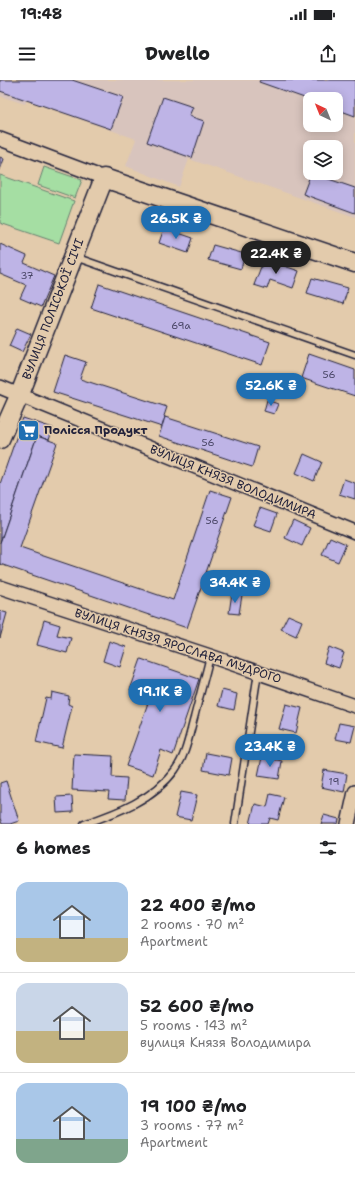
<!DOCTYPE html>
<html lang="en">
<head>
<meta charset="utf-8">
<style>
  body { margin:0; font-family:"Shantell Sans",sans-serif; background:#f6f6f6; color:#202124; height:100vh; display:flex; flex-direction:column; font-size:15px; white-space:nowrap }
  * { box-sizing:border-box; margin:0 }
  p { font-size:13px; color:#757577 }
  .icon { flex:none; width:22px; height:22px; fill:none; stroke:currentColor; stroke-width:2; stroke-linecap:round; stroke-linejoin:round }
  .map { position:relative; height:744px; overflow:hidden }
  .details { display:flex; flex-direction:column; background:#fff; flex:1 }
  .details>* { flex:none }
  .needle { width:26px; rotate:317deg }
  .tools { position:absolute; left:303px; top:12px; display:grid; gap:8px }
  .tools a { display:grid; place-items:center; width:40px; height:40px; border-radius:8px; background:#fff; box-shadow:0 2px 10px #0003; font-size:20px }
  .price { position:absolute; translate:-50% -34px; padding:0 9px; border-radius:14px; background:#1f6fb2; color:#fff; font-size:13px; line-height:26px; filter:drop-shadow(0 1px 2px #0008) }
  .price::after { content:''; position:absolute; left:50%; top:24px; width:12px; height:9px; margin-left:-6px; background:inherit; clip-path:polygon(0 0,100% 0,50% 100%) }
  .price.active { background:#222; color:#fff }
  ul { padding:0; list-style:none }
  li { display:flex; align-items:center; gap:12px; height:100px; padding:0 16px }
  li+li { border-top:1px solid #e0e0e0 }
  li span { display:grid; place-items:center; flex:none; width:112px; height:80px; border-radius:12px; color:#555 }
  li>.icon { margin-inline-start:auto }
  span .icon { width:48px; height:48px; fill:#fffc; stroke-width:1 }
  li b { font-size:17px }
  h2 { display:flex; justify-content:space-between; align-items:center; height:48px; padding:0 16px; font-size:17px }
  .status { display:flex; justify-content:space-between; align-items:center; height:28px; padding:0 20px; background:#fff; direction:ltr }
  .status svg { height:11px; fill:currentColor }
  header { display:flex; justify-content:space-between; align-items:center; height:52px; padding:0 16px; background:#fff; font-size:18px; font-weight:800 }
  .map>svg:first-child { display:block }
</style>
</head>
<body>
<div class="status"><b>19:48</b><svg viewBox="0 0 49 12"><path d="M0 12V9h3v3zM5 12V6h3v6zM10 12V3h3v9zM15 12V0h3v12zM26 1h20v11H26zM47 4h2v5h-2z"/></svg></div>
<header><svg class="icon" aria-label="menu" viewBox="0 0 24 24"><path d="M4 6h16M4 12h16M4 18h16"/></svg>Dwello<svg class="icon" aria-label="share" viewBox="0 0 24 24"><path d="M12 15V3M7 8l5-5 5 5M5 13v7h14v-7"/></svg></header>
<div class="map">
<svg width="355" height="744" viewBox="0 0 355 744">
  <rect width="100%" height="100%" fill="#e3cbac"/>
  <filter id="ink" filterUnits="userSpaceOnUse"><feTurbulence type="fractalNoise" baseFrequency=".025" numOctaves="2"/><feDisplacementMap in="SourceGraphic" scale="8" xChannelSelector="R" yChannelSelector="G"/><feConvolveMatrix kernelMatrix="1 2 1 2 8 2 1 2 1" color-interpolation-filters="sRGB"/></filter>
  <g filter="url(#ink)">
    <path fill="#d8c4bd" fill-rule="evenodd" d="M0 0H355V137L189 79 179 107 126 86 136 59 27 20 25 24 0 16ZM310 19H336V45H310ZM310 67H336V93H310Z"/>
    <g fill="#a5dea3" stroke="#64806f">
      <path d="M44 87 82 100 75 118 38 105Z"/>
      <path d="M0 95 74 121 59 163 0 143Z"/>
    </g>
    <g fill="#beb4e6" stroke="#22223b">
      <path d="M0 0H72L123 17 111 49 0 11Z"/>
      <path d="M260 0H355V36L336 29V19H310V20L259 2Z"/>
      <path d="M163 17 193 27 189 36 204 41 192 78 147 62Z"/>
      <path d="M0 77 4 79 0 90Z"/>
      <path d="M311 93 355 108V133L303 114Z"/>
      <path d="M164 148 193 158 188 173 159 163Z"/>
      <path d="M0 164 27 176 24 183 54 196 41 227 20 218 26 205 0 194Z"/>
      <path d="M213 165 245 174 241 189 208 180Z"/>
      <path d="M264 179 299 191 293 208 270 200 267 209 254 205Z"/>
      <path d="M312 198 348 208 343 224 307 213Z"/>
      <path d="M99 204 270 262 262 285 91 228Z"/>
      <path d="M17 248 31 254 22 272 9 266Z"/>
      <path d="M309 274 355 290V316L301 298Z"/>
      <path d="M65 275 86 282 80 299 167 327 164 336 165 337 162 347 53 312Z"/>
      <path d="M267 320 278 324 274 334 264 331Z"/>
      <path d="M165 337 258 367 252 387 159 356Z"/>
      <path d="M23 338 53 348 49 360 37 356 0 463V404Z"/>
      <path d="M37 356 57 363 20 468 173 520 210 410 232 417 187 548 0 484V463Z"/>
      <path d="M304 374 322 382 314 401 296 393Z"/>
      <path d="M344 399 355 403V419L339 414Z"/>
      <path d="M260 428 277 434 271 451 253 445Z"/>
      <path d="M293 440 310 448 302 466 285 458Z"/>
      <path d="M330 457 346 464 338 482 322 475Z"/>
      <path d="M232 513 242 515 239 534 229 533Z"/>
      <path d="M0 531 7 533 0 558Z"/>
      <path d="M288 535 302 541 296 556 281 549Z"/>
      <path d="M44 540 60 545 57 555 71 558 67 573 37 565Z"/>
      <path d="M109 561 126 567 120 587 103 581Z"/>
      <path d="M329 567 344 573 339 588 324 583Z"/>
      <path d="M141 579 199 599 173 675 161 670 153 695 126 686 150 617 130 610Z"/>
      <path d="M222 610 237 614 234 630 218 626Z"/>
      <path d="M52 612 69 616 68 624 72 626 62 668 36 662 46 618 51 619Z"/>
      <path d="M286 624 302 628 296 653 279 649Z"/>
      <path d="M339 643 355 646 351 662 335 659Z"/>
      <path d="M206 673 232 678 229 695 203 690Z"/>
      <path d="M74 674 113 676 112 697 127 698 125 720 108 719 109 712 72 710Z"/>
      <path d="M262 677 282 681 279 699 258 696Z"/>
      <path d="M324 690 347 694 344 712 321 707Z"/>
      <path d="M6 701 19 741 10 744H2L0 738V703Z"/>
      <path d="M181 712 197 715 191 740 175 737Z"/>
      <path d="M270 714 284 717 278 740 270 738 268 744H250L255 724 267 727Z"/>
      <path d="M72 716 73 732 57 733 56 717Z"/>
      <path d="M324 735 339 739 338 744H321Z"/>
    </g>
    <g fill="none" stroke-linecap="round" stroke-linejoin="round">
      <defs>
        <g id="lane">
          <path d="M75 177 355 275"/>
          <path d="M84 744C117 733 154 719 175 690 186 675 189 656 194 638 199 618 205 597 210 576"/>
          <path d="M235 744 258 592"/>
        </g>
        <g id="street">
          <path d="M0 59 104 98"/>
          <path d="M0 307 355 452"/>
          <path d="M0 507 210 576 355 626"/>
          <path d="M348 744 355 712"/>
        </g>
        <path id="secondary" d="M0 359 20 314 104 98 355 183"/>
      </defs>
      <use href="#lane" stroke="#22223b" stroke-width="9"/>
      <use href="#street" stroke="#22223b" stroke-width="16"/>
      <use href="#secondary" stroke="#22223b" stroke-width="21"/>
      <use href="#lane" stroke="#e3cbac" stroke-width="6"/>
      <use href="#street" stroke="#e3cbac" stroke-width="13"/>
      <use href="#secondary" stroke="#e3cbac" stroke-width="18"/>
    </g>
  </g>
  <defs>
    <symbol id="supermarket-square" viewBox="-11 -11 22 22"><rect x="-9" y="-9" width="18" height="18" rx="4" fill="#1f6fb2" stroke="#e3cbac"/><path d="M-6-5.5h2.5l.6 2H6L4.5 2H-2.5L-4.4-4H-6ZM-1.5 3.2a1.3 1.3 0 1 0 .1 0ZM3 3.2a1.3 1.3 0 1 0 .1 0Z" fill="#fff"/></symbol>
  </defs>
  <g fill-rule="evenodd">
    <use href="#supermarket-square" x="16" y="338" width="25" height="25"/>
  </g>
  <g text-anchor="middle" stroke-width="3" stroke-linejoin="round" paint-order="stroke">
    <g font-size="10" fill="#494666">
      <text x="27" y="199">37</text>
      <text x="181" y="249">69а</text>
      <text x="329" y="298">56</text>
      <text x="208" y="366">56</text>
      <text x="212" y="444">56</text>
      <text x="334" y="705">19</text>
    </g>
    <g font-size="12" fill="#22223b" stroke="#e3cbac">
      <text transform="translate(53 229) rotate(-69)" y="4">ВУЛИЦЯ ПОЛІСЬКОЇ СІЧІ</text>
      <text transform="translate(233 402) rotate(22)" y="4">ВУЛИЦЯ КНЯЗЯ ВОЛОДИМИРА</text>
      <text transform="translate(178 566) rotate(18)" y="4">ВУЛИЦЯ КНЯЗЯ ЯРОСЛАВА МУДРОГО</text>
    </g>
    <g font-size="12" font-weight="bold" fill="#22223b" stroke="#e3cbac" text-anchor="start">
      <text x="44" y="354">Полісся Продукт</text>
    </g>
  </g>
</svg>
<div class="tools">
<a><svg class="needle" viewBox="-14 -14 28 28"><path d="M0-13l5 13h-10z" fill="#e53935"/><path d="M0 13l5-13h-10z" fill="#757577"/></svg></a>
<a><svg class="icon" aria-label="layers" viewBox="0 0 24 24"><path d="M12 4l9 5-9 5-9-5zM3 14l9 5 9-5"/></svg></a>
</div>
<b class="price" style="left:176px;top:160px">26.5K ₴</b>
<b class="price active" style="left:276px;top:195px">22.4K ₴</b>
<b class="price" style="left:271px;top:327px">52.6K ₴</b>
<b class="price" style="left:235px;top:524px">34.4K ₴</b>
<b class="price" style="left:160px;top:633px">19.1K ₴</b>
<b class="price" style="left:270px;top:688px">23.4K ₴</b>
</div>
<section class="details">
<h2>6 homes<svg class="icon" aria-label="filters" viewBox="0 0 24 24"><path d="M4 7h16M4 17h16"/><circle cx="9" cy="7" r="2"/><circle cx="15" cy="17" r="2"/></svg></h2>
<ul>
<li><span style="background:linear-gradient(#a9c7e8 70%,#c2b280 0)"><svg class="icon" aria-label="home" viewBox="0 0 24 24"><path d="M3 11l9-7 9 7M6 9v11h12V9"/></svg></span><div><b>22 400 ₴/mo</b><p>2 rooms · 70 m²</p><p>Apartment</p></div></li>
<li><span style="background:linear-gradient(#c9d6e8 60%,#c2b280 0)"><svg class="icon" aria-label="home" viewBox="0 0 24 24"><path d="M3 11l9-7 9 7M6 9v11h12V9"/></svg></span><div><b>52 600 ₴/mo</b><p>5 rooms · 143 m²</p><p>вулиця Князя Володимира</p></div></li>
<li><span style="background:linear-gradient(#a9c7e8 70%,#7fa58c 0)"><svg class="icon" aria-label="home" viewBox="0 0 24 24"><path d="M3 11l9-7 9 7M6 9v11h12V9"/></svg></span><div><b>19 100 ₴/mo</b><p>3 rooms · 77 m²</p><p>Apartment</p></div></li>
</ul>
</section>
</body>
</html>
